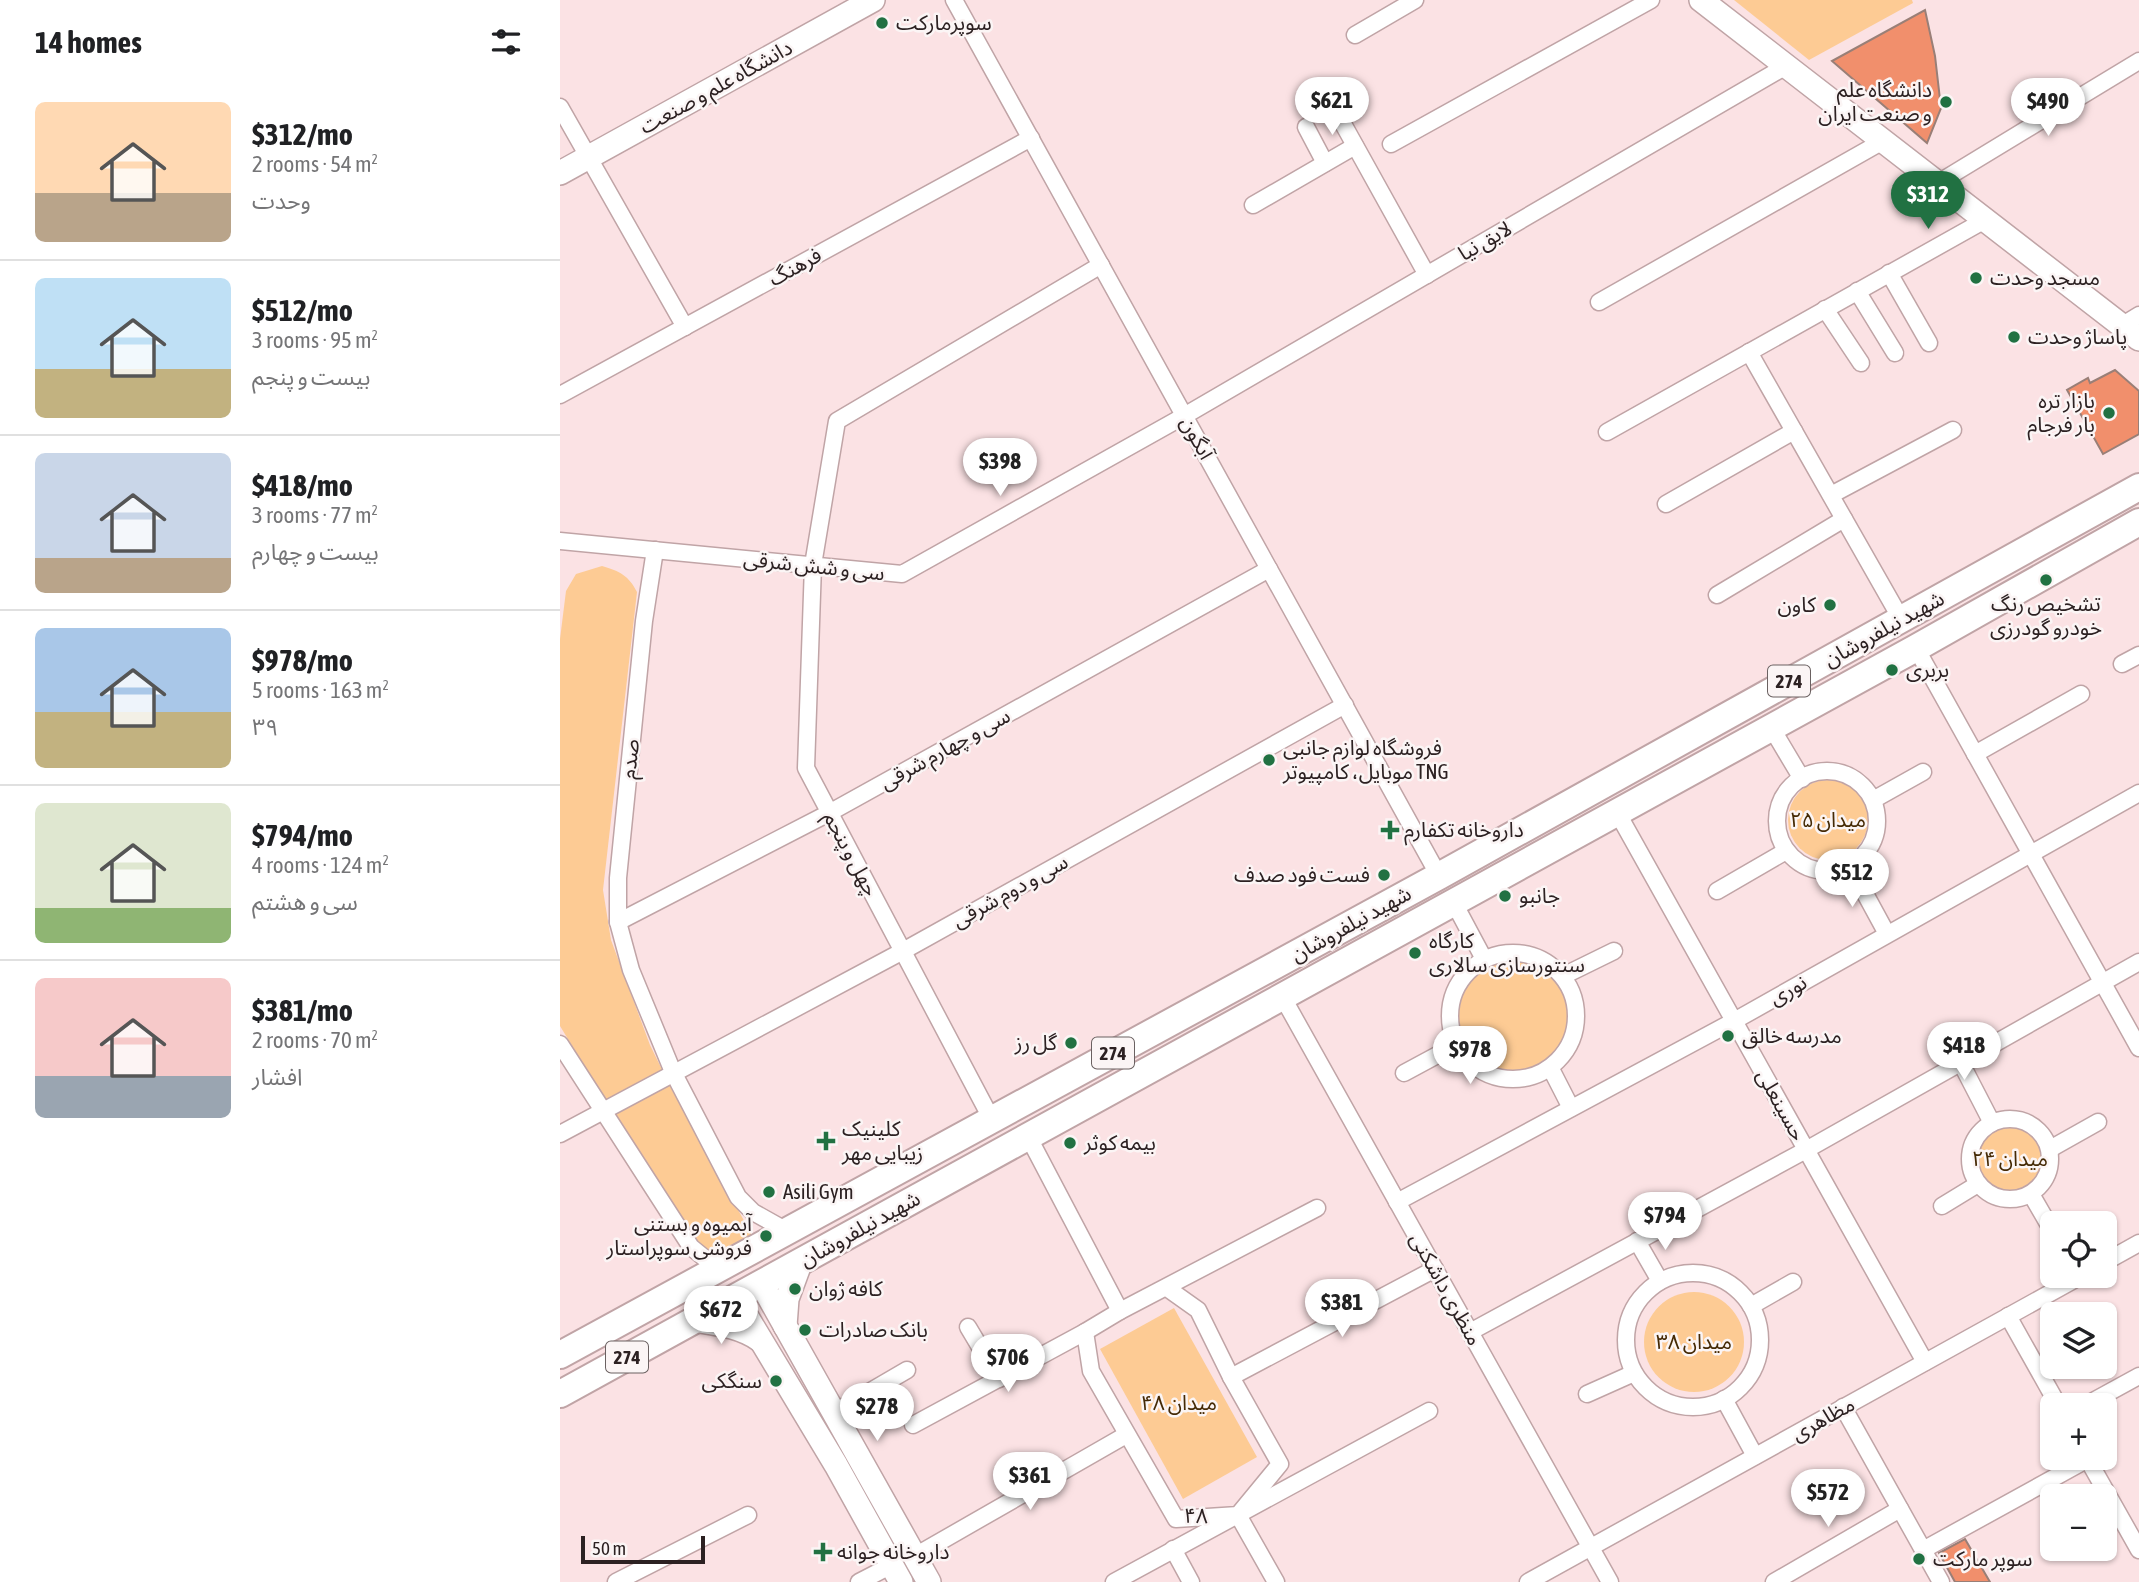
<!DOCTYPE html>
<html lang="en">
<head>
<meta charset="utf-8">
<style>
  body { margin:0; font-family:"Asap Condensed","Noto Sans Arabic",sans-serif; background:#f6f6f6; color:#202124; height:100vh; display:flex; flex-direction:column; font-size:26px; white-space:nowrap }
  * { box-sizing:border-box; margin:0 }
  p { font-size:23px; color:#757577 }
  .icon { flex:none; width:38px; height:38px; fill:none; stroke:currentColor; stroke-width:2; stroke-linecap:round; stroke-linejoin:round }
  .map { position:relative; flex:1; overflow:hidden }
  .details { display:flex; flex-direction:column; background:#fff; width:560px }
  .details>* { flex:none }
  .tools { position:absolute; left:1480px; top:1211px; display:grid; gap:14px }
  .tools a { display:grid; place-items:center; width:77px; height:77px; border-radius:10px; background:#fff; box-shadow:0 2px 5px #0004; font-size:35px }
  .scale { position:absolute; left:21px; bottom:18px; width:124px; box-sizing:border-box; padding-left:7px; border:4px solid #2c2122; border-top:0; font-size:19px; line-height:24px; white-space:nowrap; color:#2c2122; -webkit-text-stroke:5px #fbf5f5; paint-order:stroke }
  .price { position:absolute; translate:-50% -60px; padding:0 16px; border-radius:24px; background:#fff; color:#222; font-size:23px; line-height:46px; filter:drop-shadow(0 2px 4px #0008) }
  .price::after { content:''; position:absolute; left:50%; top:42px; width:21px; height:16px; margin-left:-10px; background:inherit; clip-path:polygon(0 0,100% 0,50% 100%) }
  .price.selected { background:#217142; color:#fff }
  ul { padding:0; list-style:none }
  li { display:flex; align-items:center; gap:21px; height:175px; padding:0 35px }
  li+li { border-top:2px solid #e0e0e0 }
  li span { display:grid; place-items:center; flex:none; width:196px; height:140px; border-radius:10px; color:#555 }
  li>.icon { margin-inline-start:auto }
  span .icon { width:84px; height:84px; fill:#fffc; stroke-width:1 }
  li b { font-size:30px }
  h2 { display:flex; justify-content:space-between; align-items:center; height:84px; padding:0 35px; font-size:30px }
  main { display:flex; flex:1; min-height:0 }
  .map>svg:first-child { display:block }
</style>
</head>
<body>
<main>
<section class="details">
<h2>14 homes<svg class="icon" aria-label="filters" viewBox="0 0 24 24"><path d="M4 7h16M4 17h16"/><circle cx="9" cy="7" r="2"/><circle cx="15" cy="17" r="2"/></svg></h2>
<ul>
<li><span style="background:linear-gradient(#ffd9b3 65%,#b9a48a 0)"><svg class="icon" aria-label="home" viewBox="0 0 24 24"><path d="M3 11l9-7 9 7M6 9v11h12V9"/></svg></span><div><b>$312/mo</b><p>2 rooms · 54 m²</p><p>وحدت</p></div></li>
<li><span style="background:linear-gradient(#bfe0f5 65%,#c2b280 0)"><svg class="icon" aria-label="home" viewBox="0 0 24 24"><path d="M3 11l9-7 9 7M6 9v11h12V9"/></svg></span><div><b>$512/mo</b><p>3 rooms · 95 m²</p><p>بیست و پنجم</p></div></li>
<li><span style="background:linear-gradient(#c9d6e8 75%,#b9a48a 0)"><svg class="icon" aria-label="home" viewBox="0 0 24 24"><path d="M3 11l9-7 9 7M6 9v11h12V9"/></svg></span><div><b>$418/mo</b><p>3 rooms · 77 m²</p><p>بیست و چهارم</p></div></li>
<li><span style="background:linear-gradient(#a9c7e8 60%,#c2b280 0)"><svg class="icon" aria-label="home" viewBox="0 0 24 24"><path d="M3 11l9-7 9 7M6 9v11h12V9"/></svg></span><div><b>$978/mo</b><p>5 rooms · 163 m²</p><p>۳۹</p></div></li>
<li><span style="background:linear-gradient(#dfe7d0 75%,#8fb573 0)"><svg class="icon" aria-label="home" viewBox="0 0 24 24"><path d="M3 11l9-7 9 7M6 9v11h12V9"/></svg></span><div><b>$794/mo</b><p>4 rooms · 124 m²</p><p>سی و هشتم</p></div></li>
<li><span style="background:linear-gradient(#f6c9c9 70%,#9aa5b1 0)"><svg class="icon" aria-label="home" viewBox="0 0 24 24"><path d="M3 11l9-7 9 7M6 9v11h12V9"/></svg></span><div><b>$381/mo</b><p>2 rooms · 70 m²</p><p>افشار</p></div></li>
</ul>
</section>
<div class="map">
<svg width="1579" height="1582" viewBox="0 0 1579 1582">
  <rect width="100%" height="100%" fill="#fbe2e4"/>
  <g fill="#fdcb94">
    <path d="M1174 0H1352L1353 3 1249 60Z"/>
    <path d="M42 566C60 571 69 576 77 592L43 890 51 940 90 1045 113 1092 193 1237 152 1261 138 1252 0 1026V639L6 591 16 574Z"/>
    <circle cx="1268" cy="820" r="40"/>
    <path d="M924 959 987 962 1017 1012 1007 1049 972 1075 941 1078 896 1045 890 1006Z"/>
    <circle cx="1450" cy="1159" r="38"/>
    <circle cx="1134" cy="1342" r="50"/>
    <path d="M614 1308 697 1457 623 1499 540 1349Z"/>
  </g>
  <g fill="#f18f6c" stroke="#997f77" stroke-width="2">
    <path d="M1365 10 1375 56 1381 108 1367 143 1272 61Z"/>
    <path d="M1555 370 1579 391V434L1543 454 1507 390 1528 378 1530 383Z"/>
    <path d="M1405 1539 1430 1582H1395L1379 1553Z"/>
  </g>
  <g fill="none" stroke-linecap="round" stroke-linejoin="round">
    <defs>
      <g id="street">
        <path d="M394 0 879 876"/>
        <path d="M795 35 855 0"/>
        <path d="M0 107 125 327"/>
        <path d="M777 113 867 275"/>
        <path d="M746 127 765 163"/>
        <path d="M831 144 1091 0"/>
        <path d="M1378 183 1579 61"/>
        <path d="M693 205 795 146"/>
        <path d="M1329 273 1369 343"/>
        <path d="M1297 291 1335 353"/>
        <path d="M1039 302 1323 141"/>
        <path d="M1265 309 1301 363"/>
        <path d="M1561 326 1579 315"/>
        <path d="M1189 352 1341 619"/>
        <path d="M0 395 471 138"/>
        <path d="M1047 432 1425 220"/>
        <path d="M1271 495 1393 430"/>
        <path d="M1106 504 1234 431"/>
        <path d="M0 541 342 574 624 416 1226 66"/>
        <path d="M95 550 84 621 61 848 58 878V922L71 970 113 1072 178 1197 193 1212 227 1231"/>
        <path d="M1157 595 1284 519"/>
        <path d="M1356 648 1579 1048"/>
        <path d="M1562 664 1579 655"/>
        <path d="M1211 727 1242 779"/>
        <path d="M1415 754 1521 694"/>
        <circle cx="1267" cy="821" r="50"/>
        <path d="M1313 800 1363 772"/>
        <path d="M1057 812 1365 1362"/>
        <path d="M1290 866 1327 934"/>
        <path d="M1157 891 1226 851"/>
        <path d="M893 901 924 959"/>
        <path d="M58 922 269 813 709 569"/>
        <circle cx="953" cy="1016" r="63"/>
        <path d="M1003 976 1054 951"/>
        <path d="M722 996 1050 1582"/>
        <path d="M0 1044 131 1247 158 1269"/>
        <path d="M1401 1063 1432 1123"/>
        <path d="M991 1069 1011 1108"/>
        <path d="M844 1073 896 1045"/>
        <circle cx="1450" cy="1159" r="40"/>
        <path d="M432 1120 246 768 253 565 277 421 541 265"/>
        <path d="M0 1134 343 951 785 705"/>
        <path d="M468 1136 560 1311"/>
        <path d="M1490 1149 1538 1122"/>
        <path d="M1471 1194 1493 1232"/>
        <path d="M837 1202 1174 1021 1579 793"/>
        <path d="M1382 1206 1418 1184"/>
        <path d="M1077 1241 1100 1281"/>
        <path d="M1545 1262 1579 1243"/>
        <circle cx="1133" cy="1340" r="67"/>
        <path d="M607 1288 638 1310 671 1377 720 1464 678 1515 616 1519 531 1371 525 1332 560 1311 757 1208"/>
        <path d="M1191 1306 1233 1282"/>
        <path d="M1448 1316 1498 1405"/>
        <path d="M408 1327 439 1379"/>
        <path d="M910 1332 1246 1150 1579 962"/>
        <path d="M671 1377 875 1269"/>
        <path d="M1027 1394 1074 1373"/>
        <path d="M1164 1399 1195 1456"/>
        <path d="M1526 1405 1579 1376"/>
        <path d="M1283 1407 1381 1582"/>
        <path d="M275 1412 347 1370"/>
        <path d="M353 1425 525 1332"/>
        <path d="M1527 1458 1579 1550"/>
        <path d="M678 1515 716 1582"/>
        <path d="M613 1549 631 1582"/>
        <path d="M1363 1550 1528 1459"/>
        <path d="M355 1556 566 1435"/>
        <path d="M56 1582 188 1515"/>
        <path d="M299 1582 332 1565"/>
        <path d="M554 1582 869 1411"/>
        <path d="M968 1582 1521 1276"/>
        <path d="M1214 1582 1340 1509"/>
      </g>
      <g id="secondary">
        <path d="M1141 0 1579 339"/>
        <path d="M0 173 313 0"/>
        <path d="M201 1283 369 1582"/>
        <path d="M175 1297 276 1465 341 1582"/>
        <path d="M134 1320C158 1324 180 1326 200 1340"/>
        <path d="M225 1326 227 1299 241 1261"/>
      </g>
      <g id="primary">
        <path d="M0 1355 879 876 1579 487"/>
        <path d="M0 1394 1356 648 1579 522"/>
      </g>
    </defs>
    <use href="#street" stroke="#c0a4a6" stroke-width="19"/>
    <use href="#secondary" stroke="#c0a4a6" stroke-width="26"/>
    <use href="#primary" stroke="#c0a4a6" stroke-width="30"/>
    <use href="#street" stroke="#fff" stroke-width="16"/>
    <use href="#secondary" stroke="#fff" stroke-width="23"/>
    <use href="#primary" stroke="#fff" stroke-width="26"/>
  </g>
  <g fill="#217142" stroke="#fbf5f5" stroke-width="2.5">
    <circle cx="322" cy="23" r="7"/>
    <circle cx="1386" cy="102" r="7"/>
    <circle cx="1416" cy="278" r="7"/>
    <circle cx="1454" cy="337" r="7"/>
    <circle cx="1549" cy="413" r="7"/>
    <circle cx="1486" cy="580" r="7"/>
    <circle cx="1270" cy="605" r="7"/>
    <circle cx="1332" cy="670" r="7"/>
    <circle cx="709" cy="760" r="7"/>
    <path d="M826.5 819.5h7v7h7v7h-7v7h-7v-7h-7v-7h7z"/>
    <circle cx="824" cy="875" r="7"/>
    <circle cx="945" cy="896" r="7"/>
    <circle cx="855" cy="953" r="7"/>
    <circle cx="1168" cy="1036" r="7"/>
    <circle cx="511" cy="1043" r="7"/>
    <path d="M262.5 1130.5h7v7h7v7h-7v7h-7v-7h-7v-7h7z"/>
    <circle cx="510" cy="1143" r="7"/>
    <circle cx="209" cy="1192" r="7"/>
    <circle cx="206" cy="1236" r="7"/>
    <circle cx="235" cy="1289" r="7"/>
    <circle cx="245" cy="1330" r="7"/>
    <circle cx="216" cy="1381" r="7"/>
    <path d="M259.5 1541.5h7v7h7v7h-7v7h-7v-7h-7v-7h7z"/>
    <circle cx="1359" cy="1559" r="7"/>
  </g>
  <g text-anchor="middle" stroke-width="5" stroke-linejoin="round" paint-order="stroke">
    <g fill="#fbf5f5" stroke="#6a6161" stroke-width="2">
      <rect x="1208" y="665.5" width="42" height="31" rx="5"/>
      <rect x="532" y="1037.5" width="42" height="31" rx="5"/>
      <rect x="46" y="1341.5" width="42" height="31" rx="5"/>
    </g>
    <g font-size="19" font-weight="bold" fill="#2c2122">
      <text x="1229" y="688">274</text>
      <text x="553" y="1060">274</text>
      <text x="67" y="1364">274</text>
    </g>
    <g font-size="21" fill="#2c2122" stroke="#fbf5f5" text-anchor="start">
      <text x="336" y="30">سوپرمارکت</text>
      <text x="1372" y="97" text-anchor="end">دانشگاه علم<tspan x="1372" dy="24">و صنعت ایران</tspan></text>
      <text x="1430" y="285">مسجد وحدت</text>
      <text x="1468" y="344">پاساژ وحدت</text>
      <text x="1535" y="408" text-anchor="end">بازار تره<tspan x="1535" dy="24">بار فرجام</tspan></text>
      <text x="1486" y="611" text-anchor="middle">تشخیص رنگ<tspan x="1486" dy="24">خودرو گودرزی</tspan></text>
      <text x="1256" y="612" text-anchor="end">کاون</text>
      <text x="1346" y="677">بربری</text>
      <text x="723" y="755">فروشگاه لوازم جانبی<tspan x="723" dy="24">موبایل، کامپيوتر TNG</tspan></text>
      <text x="844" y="837">داروخانه تکفارم</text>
      <text x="810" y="882" text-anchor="end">فست فود صدف</text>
      <text x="959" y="903">جانبو</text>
      <text x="869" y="948">کارگاه<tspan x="869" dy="24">سنتورسازی سالاری</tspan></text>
      <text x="1182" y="1043">مدرسه خالق</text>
      <text x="497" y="1050" text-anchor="end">گل رز</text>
      <text x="282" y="1136">کلینیک<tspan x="282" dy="24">زیبایی مهر</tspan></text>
      <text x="524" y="1150">بیمه کوثر</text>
      <text x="223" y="1199">Asili Gym</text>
      <text x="192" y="1231" text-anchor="end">آبمیوه و بستنی<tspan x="192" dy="24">فروشی سوپراستار</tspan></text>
      <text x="249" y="1296">کافه ژوان</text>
      <text x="259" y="1337">بانک صادرات</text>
      <text x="202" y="1388" text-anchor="end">سنگکی</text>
      <text x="277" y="1559">داروخانه جوانه</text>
      <text x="1373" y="1566">سوپر مارکت</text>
    </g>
    <g font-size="21" fill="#2c2122" stroke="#fbf5f5">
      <text transform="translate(156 87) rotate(-29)" y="7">دانشگاه علم و صنعت</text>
      <text transform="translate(925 241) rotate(-30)" y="7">لایق نیا</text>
      <text transform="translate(235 267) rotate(-29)" y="7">فرهنگ</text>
      <text transform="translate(637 438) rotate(61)" y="7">آبگون</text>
      <text transform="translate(254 566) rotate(6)" y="7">سی و شش شرقی</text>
      <text transform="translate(1324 629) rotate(-29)" y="7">شهید نیلفروشان</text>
      <text transform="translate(385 749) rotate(-29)" y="7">سی و چهارم شرقی</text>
      <text transform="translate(70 759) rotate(-84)" y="7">صدم</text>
      <text transform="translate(291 854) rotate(62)" y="7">چهل و پنجم</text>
      <text transform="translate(450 891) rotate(-29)" y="7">سی و دوم شرقی</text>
      <text transform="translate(791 924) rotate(-29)" y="7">شهید نیلفروشان</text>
      <text transform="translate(1228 990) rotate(-29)" y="7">نوری</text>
      <text transform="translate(1221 1105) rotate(61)" y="7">حسینعلی</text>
      <text transform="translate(300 1229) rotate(-29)" y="7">شهید نیلفروشان</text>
      <text transform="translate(886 1289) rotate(61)" y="7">منظری داشکنی</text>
      <text transform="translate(1263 1419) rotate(-29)" y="7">مظاهری</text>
      <text transform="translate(636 1516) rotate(1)" y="7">۴۸</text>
    </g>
    <g font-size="21" fill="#452a05" stroke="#fbf5f5">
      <text x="1268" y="827">میدان ۲۵</text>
      <text x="1450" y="1166">میدان ۲۴</text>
      <text x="1134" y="1349">میدان ۳۸</text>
      <text x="619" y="1410">میدان ۴۸</text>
    </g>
  </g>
</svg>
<div class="tools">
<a><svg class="icon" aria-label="locate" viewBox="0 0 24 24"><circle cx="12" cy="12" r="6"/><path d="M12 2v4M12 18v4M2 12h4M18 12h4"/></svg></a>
<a><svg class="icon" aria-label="layers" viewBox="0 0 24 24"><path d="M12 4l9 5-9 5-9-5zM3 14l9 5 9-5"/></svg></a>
<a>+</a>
<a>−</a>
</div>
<div class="scale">50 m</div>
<b class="price" style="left:772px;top:137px">$621</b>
<b class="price" style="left:1488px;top:138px">$490</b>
<b class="price selected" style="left:1368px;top:231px">$312</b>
<b class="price" style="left:440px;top:498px">$398</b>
<b class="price" style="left:1292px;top:909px">$512</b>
<b class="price" style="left:1404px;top:1082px">$418</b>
<b class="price" style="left:910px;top:1086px">$978</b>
<b class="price" style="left:1105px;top:1252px">$794</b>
<b class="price" style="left:782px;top:1339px">$381</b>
<b class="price" style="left:161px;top:1346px">$672</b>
<b class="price" style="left:448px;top:1394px">$706</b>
<b class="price" style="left:317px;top:1443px">$278</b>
<b class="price" style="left:470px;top:1512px">$361</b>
<b class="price" style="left:1268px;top:1529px">$572</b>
</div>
</main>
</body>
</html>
